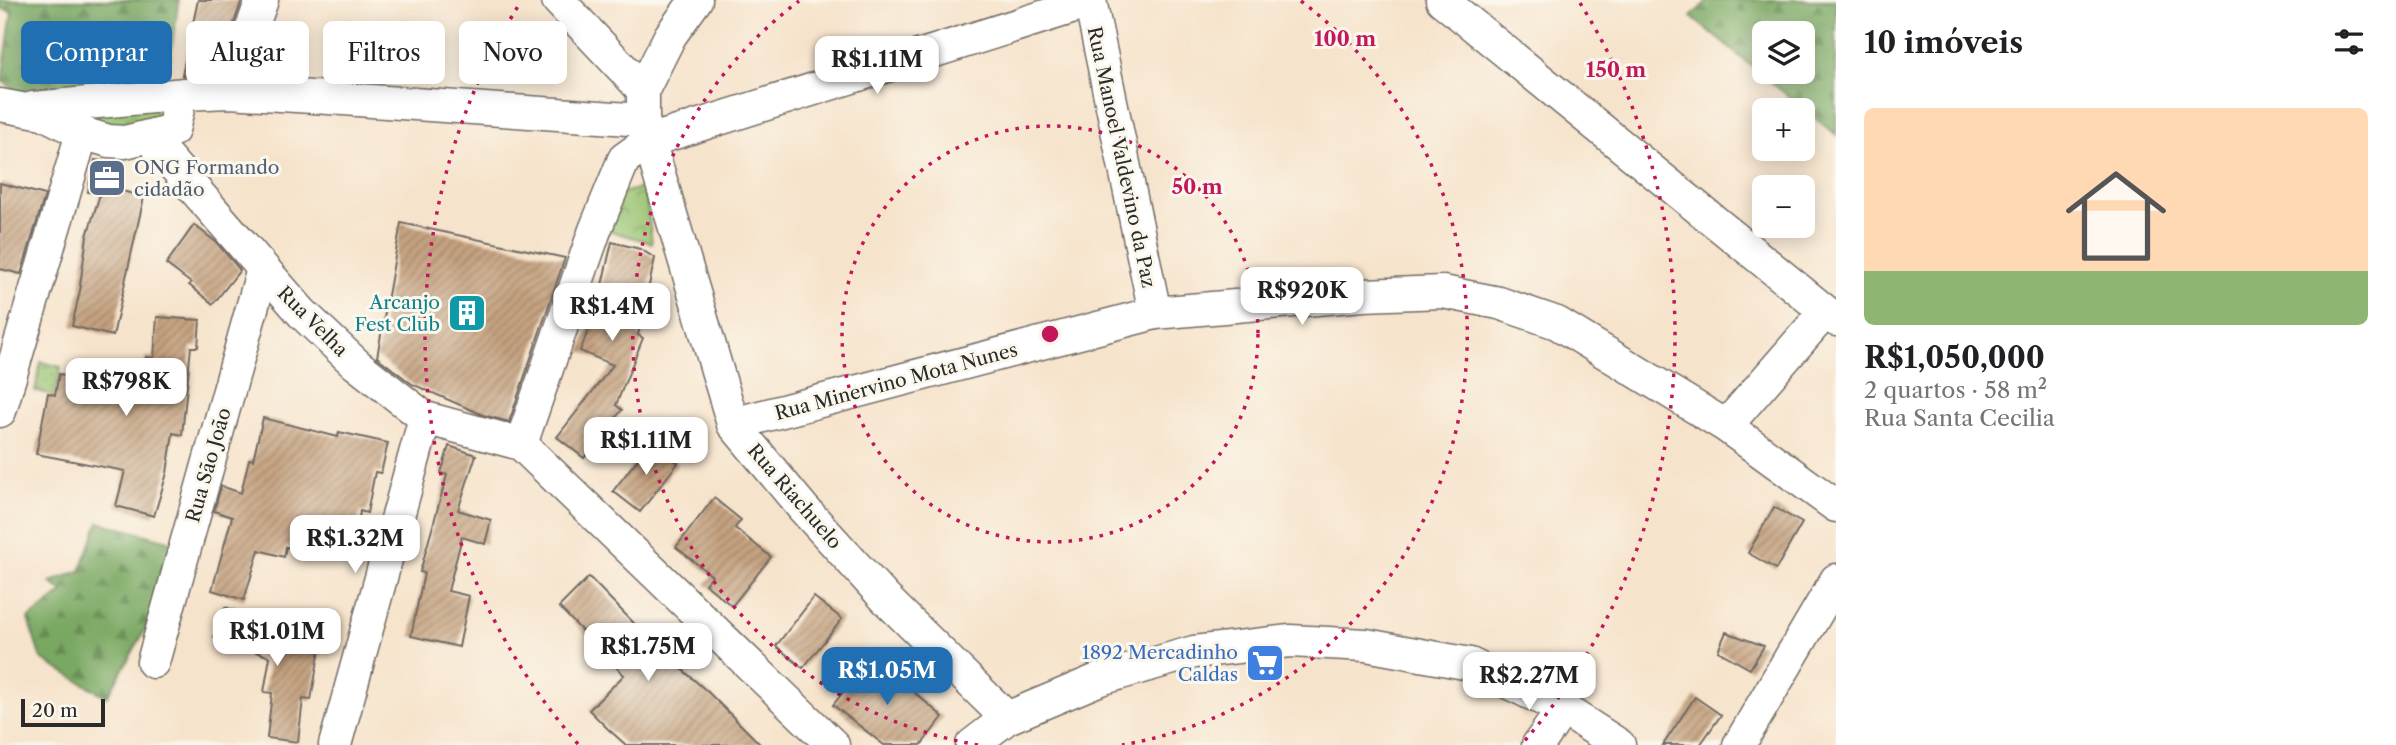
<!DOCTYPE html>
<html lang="pt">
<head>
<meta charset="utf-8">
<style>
  body { margin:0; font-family:"Libre Caslon Text",serif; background:#f2f2f2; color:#202124; height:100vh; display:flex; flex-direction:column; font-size:26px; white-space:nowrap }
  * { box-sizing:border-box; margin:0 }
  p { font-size:23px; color:#757577 }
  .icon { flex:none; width:38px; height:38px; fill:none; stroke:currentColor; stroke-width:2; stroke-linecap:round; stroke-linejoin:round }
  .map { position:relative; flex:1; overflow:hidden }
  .drawer { display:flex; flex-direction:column; background:#fff; width:560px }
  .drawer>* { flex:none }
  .guide { position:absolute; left:21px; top:21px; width:665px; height:63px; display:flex; gap:14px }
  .buttons { position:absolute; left:1752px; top:21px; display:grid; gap:14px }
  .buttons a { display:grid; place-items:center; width:63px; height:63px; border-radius:10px; background:#fff; box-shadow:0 4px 18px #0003; font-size:35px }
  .scale { position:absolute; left:21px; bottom:18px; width:84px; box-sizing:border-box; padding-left:7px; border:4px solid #2b2b2b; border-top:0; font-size:19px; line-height:24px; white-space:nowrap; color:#2b2b2b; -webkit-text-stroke:5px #fbf7ec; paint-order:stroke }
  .price { position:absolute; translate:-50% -60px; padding:0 16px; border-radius:14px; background:#fff; color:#222; font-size:23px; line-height:46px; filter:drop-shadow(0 2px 4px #0008) }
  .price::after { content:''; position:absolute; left:50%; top:42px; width:21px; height:16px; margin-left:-10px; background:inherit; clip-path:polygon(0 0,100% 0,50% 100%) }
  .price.on { background:#1f6fb2; color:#fff }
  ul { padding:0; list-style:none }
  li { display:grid; align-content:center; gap:14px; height:371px; padding:0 28px }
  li+li { border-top:2px solid #e0e0e0 }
  li span { display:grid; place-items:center; height:217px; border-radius:10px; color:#555 }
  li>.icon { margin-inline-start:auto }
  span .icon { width:126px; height:126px; fill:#fffc; stroke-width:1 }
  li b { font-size:30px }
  h2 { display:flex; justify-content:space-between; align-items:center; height:84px; padding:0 28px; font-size:30px }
  .pill { padding:0 24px; border-radius:10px; background:#fff; box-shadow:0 4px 18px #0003; font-size:24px; line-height:63px }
  .pill.on { background:#1f6fb2; color:#fff }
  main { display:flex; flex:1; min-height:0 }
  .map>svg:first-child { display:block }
</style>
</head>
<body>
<main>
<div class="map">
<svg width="1836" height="745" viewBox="0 0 1836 745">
  <defs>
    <pattern id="grass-dots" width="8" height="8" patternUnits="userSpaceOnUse" patternTransform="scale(1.75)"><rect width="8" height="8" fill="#97c270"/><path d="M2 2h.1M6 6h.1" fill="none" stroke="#7b9e5c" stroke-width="1.8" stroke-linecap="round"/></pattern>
    <pattern id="forest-firs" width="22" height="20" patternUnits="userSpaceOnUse" patternTransform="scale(1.75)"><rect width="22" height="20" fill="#79a862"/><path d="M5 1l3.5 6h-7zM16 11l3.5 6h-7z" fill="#638951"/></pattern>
    <pattern id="park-crowns" width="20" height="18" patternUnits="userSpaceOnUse" patternTransform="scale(1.75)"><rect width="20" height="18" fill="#97c270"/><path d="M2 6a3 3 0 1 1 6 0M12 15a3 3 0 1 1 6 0" fill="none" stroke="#7b9e5c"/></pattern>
    <pattern id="building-hatch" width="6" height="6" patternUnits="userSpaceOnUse" patternTransform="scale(1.75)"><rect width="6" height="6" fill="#c5a280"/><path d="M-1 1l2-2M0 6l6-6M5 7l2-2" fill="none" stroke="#a08469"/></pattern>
  </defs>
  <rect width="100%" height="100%" fill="#fbf7ec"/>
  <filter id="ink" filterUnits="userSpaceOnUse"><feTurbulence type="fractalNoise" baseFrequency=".0143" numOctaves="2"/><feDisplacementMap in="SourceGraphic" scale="14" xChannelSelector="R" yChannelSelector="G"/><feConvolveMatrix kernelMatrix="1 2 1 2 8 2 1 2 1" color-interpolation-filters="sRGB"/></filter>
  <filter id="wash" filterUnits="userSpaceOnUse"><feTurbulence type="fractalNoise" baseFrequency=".00686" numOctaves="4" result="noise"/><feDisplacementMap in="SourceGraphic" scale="28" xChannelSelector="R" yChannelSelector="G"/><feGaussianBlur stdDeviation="1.57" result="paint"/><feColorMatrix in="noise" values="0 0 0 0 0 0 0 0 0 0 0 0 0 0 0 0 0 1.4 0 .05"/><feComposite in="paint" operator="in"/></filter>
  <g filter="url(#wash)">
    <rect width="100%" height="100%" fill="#f6e3cb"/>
    <path fill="url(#grass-dots)" stroke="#61764e" stroke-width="2" d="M41 362 61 367 55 395 35 391Z"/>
    <g fill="url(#forest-firs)" stroke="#526a46" stroke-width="2" fill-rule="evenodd">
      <path d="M0 0H179L167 77 135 84 18 92 2 81 12 12 0 8Z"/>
      <path d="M1708 0H1836V135L1691 17ZM1802 33V72H1764V33Z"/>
      <path d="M99 522 176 543 161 602 107 697 41 659 28 619 63 592 50 582 80 571Z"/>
    </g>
    <g fill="url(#park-crowns)" stroke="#61764e" stroke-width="2">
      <path d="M159 103 166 114 147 129 88 126 91 106Z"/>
      <path d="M645 187 652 243 611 231 617 194Z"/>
    </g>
    <g id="blocks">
      <g fill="url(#building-hatch)">
        <path d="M198 0H242L216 74 182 75Z"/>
        <path d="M95 160 126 165 119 190 144 197 113 336 72 326 81 286 80 285 87 236 100 194 88 192Z"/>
        <path d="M0 183 45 195 21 274 0 269Z"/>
        <path d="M401 223 565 258 509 422 483 415 412 384 377 357Z"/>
        <path d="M194 225 216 242 240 270 213 304 189 285 191 283 166 264Z"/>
        <path d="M612 242 640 249 655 258 638 335 643 338 616 405 622 410 584 458 557 437 613 365 580 351 596 311Z"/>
        <path d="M157 317 200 320 198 347H191L182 435 173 433 167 473 154 516 116 506 125 471 36 454 48 393 55 395 59 374 144 390 146 357 154 358Z"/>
        <path d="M263 418 338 437 339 432 388 443 381 473 375 472 367 513 360 511 353 557 286 547 284 557 259 550 244 600 212 590 232 517 214 511 221 486 241 493 249 459 253 460Z"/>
        <path d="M651 442 678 463 640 512 613 491Z"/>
        <path d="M449 446 476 455 458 510 491 520 485 544 462 537 448 591 469 596 459 647 411 636 424 573 420 572 447 475 441 473Z"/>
        <path d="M714 498 741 520 735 528 771 557 732 606 705 584 712 576 676 547Z"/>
        <path d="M1774 507 1802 523 1776 569 1748 553Z"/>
        <path d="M589 577 659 649 709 693 761 745H626L608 729 589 710 624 675 559 607Z"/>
        <path d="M814 597 842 619 803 668 776 646Z"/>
        <path d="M225 607 265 622 264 626 321 643 311 700 303 699 298 742 267 738 272 693 264 692 270 657 214 637Z"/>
        <path d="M1726 632 1764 646 1750 669 1718 651Z"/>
        <path d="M872 656 943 717 921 745H884L833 705Z"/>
        <path d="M1695 697 1721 715 1700 745H1663Z"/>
      </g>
    </g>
  </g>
  <g filter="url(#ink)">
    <use href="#blocks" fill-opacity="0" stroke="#726b63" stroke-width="2"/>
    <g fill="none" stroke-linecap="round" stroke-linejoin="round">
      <defs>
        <g id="minor">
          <path d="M558 0 643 90"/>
          <path d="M696 0 670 36 643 90V120L733 424 803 508 885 598 1007 718"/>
          <path d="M1090 0 1155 313"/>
          <path d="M1442 0 1836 320"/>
          <path d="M229 92 262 0"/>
          <path d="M0 105 43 113 82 133 109 141 125 142 173 130 180 100 185 94 229 92 329 98 643 120"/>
          <path d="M33 108 185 94"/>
          <path d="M149 137 302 313 356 364 425 418 521 444 833 745"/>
          <path d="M0 411 82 133"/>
          <path d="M733 424 1155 313 1363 295 1443 292 1499 303 1557 323 1726 426 1836 506"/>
          <path d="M1726 426 1825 312"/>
          <path d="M521 444 595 230 624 159 649 141 1090 2"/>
          <path d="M153 662 263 269"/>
          <path d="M335 745 425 418"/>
          <path d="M972 745 1007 718 1100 679 1194 652 1290 641 1366 645 1470 664 1563 709 1619 745"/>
          <path d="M1538 745 1563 709"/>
          <path d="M1739 745 1836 580"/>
        </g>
      </defs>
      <use href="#minor" stroke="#726b63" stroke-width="35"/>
      <use href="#minor" stroke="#fff" stroke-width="32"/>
    </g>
  </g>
  <g fill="none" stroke="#c2185b" stroke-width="3.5" stroke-dasharray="3.5 7">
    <circle cx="1050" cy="334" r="208"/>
    <path d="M978 745A417 417 0 0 1 799 1M1301 1A417 417 0 0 1 1122 745"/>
    <path d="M578 744A625 625 0 0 1 520 3M1580 3A625 625 0 0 1 1522 744"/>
  </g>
  <defs>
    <symbol id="office-square" viewBox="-11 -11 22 22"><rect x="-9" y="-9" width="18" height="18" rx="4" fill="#5c6f8a" stroke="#fbf7ec"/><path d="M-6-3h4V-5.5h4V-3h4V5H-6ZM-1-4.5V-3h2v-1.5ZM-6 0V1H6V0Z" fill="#fff"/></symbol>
    <symbol id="building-square" viewBox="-11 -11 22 22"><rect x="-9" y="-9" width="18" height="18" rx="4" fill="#0f9aa8" stroke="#fbf7ec"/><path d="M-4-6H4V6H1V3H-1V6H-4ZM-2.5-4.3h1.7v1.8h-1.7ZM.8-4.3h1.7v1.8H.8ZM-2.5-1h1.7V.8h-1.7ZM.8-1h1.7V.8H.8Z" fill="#fff"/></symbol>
    <symbol id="supermarket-square" viewBox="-11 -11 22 22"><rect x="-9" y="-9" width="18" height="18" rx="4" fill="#3f7fe0" stroke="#fbf7ec"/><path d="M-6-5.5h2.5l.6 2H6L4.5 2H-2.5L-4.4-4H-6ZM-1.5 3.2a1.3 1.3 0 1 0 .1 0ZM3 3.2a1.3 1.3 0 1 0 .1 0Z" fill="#fff"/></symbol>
  </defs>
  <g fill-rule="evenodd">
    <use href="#office-square" x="85" y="156" width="44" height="44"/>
    <use href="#building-square" x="445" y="291" width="44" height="44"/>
    <use href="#supermarket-square" x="1243" y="641" width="44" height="44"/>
  </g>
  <g text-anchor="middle" stroke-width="6" stroke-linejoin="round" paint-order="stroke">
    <g font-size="19" fill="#2b2b2b" stroke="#fbf7ec">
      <text transform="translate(1122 157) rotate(78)" y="7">Rua Manoel Valdevino da Paz</text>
      <text transform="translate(313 321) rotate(45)" y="7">Rua Velha</text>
      <text transform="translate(896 381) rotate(-15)" y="7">Rua Minervino Mota Nunes</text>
      <text transform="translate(208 465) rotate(-74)" y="7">Rua São João</text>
      <text transform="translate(795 496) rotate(49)" y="7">Rua Riachuelo</text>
    </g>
    <g font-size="19" fill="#4e5e75" stroke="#fbf7ec" text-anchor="start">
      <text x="134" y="174">ONG Formando<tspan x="134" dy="22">cidadão</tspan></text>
    </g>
    <g font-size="19" fill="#0d838f" stroke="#fbf7ec" text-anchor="end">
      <text x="440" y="309">Arcanjo<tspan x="440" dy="22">Fest Club</tspan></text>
    </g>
    <g font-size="19" fill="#366cbe" stroke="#fbf7ec" text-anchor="end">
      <text x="1238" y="659">1892 Mercadinho<tspan x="1238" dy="22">Caldas</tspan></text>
    </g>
  </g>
  <circle cx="1050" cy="334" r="10" fill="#c2185b" stroke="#fbf7ec" stroke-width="3.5"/>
  <g font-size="21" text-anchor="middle" font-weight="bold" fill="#c2185b" stroke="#fbf7ec" stroke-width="6" stroke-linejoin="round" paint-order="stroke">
    <text x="1345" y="46">100 m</text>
    <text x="1616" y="77">150 m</text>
    <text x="1197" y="194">50 m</text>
  </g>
</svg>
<div class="buttons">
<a><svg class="icon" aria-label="layers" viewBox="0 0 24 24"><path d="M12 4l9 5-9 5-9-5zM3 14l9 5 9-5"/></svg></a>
<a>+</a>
<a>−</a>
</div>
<div class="scale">20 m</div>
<b class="price" style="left:877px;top:96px">R$1.11M</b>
<b class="price" style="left:1302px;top:327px">R$920K</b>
<b class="price" style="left:612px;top:343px">R$1.4M</b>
<b class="price" style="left:126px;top:418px">R$798K</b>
<b class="price" style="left:646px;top:477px">R$1.11M</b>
<b class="price" style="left:355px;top:575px">R$1.32M</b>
<b class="price" style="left:277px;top:668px">R$1.01M</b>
<b class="price" style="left:648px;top:683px">R$1.75M</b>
<b class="price on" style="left:887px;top:707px">R$1.05M</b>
<b class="price" style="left:1529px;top:712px">R$2.27M</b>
<div class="guide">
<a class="pill on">Comprar</a>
<a class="pill">Alugar</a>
<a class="pill">Filtros</a>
<a class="pill">Novo</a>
</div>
</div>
<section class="drawer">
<h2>10 imóveis<svg class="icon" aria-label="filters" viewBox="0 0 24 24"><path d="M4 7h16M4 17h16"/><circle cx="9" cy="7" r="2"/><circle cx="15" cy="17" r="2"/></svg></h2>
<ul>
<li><span style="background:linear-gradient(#ffd9b3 75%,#8fb573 0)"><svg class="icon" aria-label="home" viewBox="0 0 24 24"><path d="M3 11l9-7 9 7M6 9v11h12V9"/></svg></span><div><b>R$1,050,000</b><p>2 quartos · 58 m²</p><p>Rua Santa Cecilia</p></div></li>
</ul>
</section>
</main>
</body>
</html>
